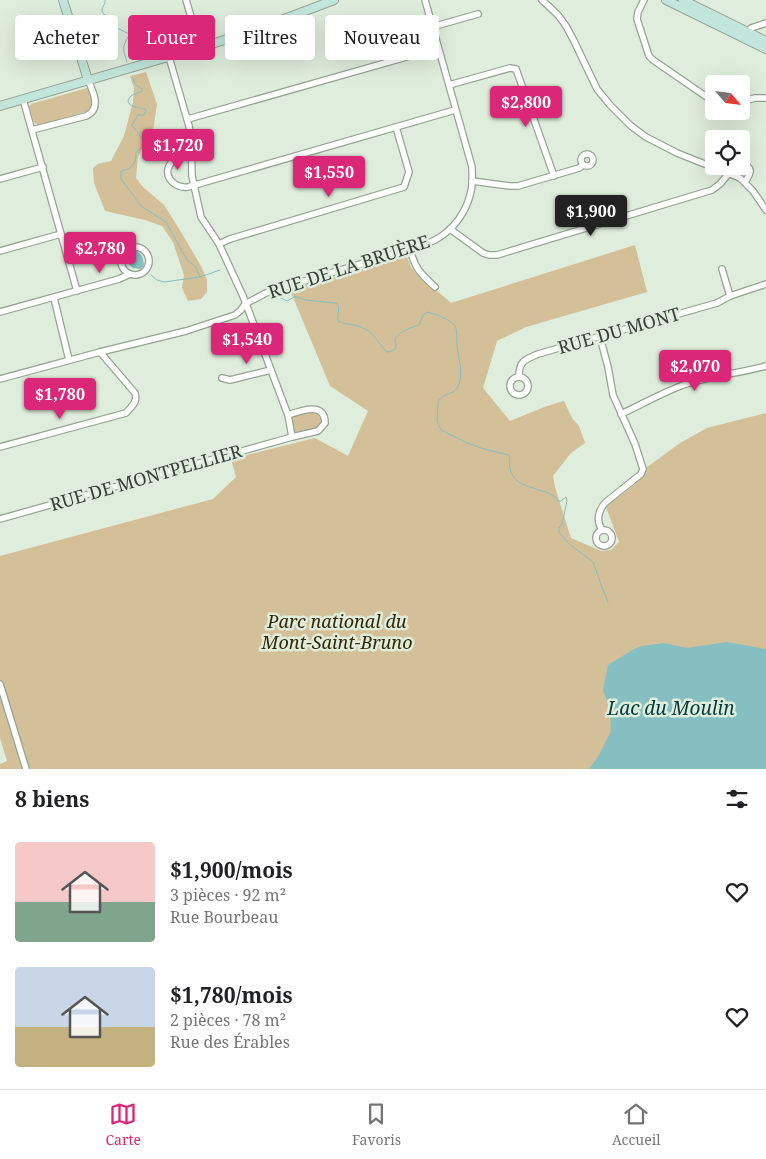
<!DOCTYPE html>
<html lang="fr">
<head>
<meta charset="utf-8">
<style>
  body { margin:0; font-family:"Noto Serif",serif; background:#f6f6f6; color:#202124; height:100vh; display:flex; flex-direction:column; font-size:19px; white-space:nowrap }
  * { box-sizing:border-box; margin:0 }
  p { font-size:16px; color:#757577 }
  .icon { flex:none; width:28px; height:28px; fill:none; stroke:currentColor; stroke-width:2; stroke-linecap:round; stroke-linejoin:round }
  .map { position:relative; height:769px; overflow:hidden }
  .drawer { display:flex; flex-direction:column; background:#fff; flex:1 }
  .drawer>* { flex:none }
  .top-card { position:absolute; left:15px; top:15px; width:500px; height:45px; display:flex; gap:10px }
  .needle { width:32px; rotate:118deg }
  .controls { position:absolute; left:705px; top:75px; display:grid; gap:10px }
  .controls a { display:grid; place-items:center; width:45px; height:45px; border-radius:5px; background:#fff; box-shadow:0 5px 20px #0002; font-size:25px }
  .price { position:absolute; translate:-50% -42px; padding:0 11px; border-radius:5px; background:#db2777; color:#fff; font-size:16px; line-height:32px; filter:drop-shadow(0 1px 2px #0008) }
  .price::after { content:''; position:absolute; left:50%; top:30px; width:15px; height:11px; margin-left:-8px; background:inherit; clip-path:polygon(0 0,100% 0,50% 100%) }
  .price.current { background:#222; color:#fff }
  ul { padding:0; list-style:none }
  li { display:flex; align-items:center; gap:15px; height:125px; padding:0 15px }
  li span { display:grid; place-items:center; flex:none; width:140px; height:100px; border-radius:5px; color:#555 }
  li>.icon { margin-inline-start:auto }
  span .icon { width:60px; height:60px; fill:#fffc; stroke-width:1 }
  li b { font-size:21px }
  h2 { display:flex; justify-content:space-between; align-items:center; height:60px; padding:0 15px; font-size:21px }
  .chip { padding:0 18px; border-radius:5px; background:#fff; box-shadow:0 5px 20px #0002; font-size:18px; line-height:45px }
  .chip.current { background:#db2777; color:#fff }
  .tabs { display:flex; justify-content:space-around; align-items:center; height:70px; border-top:1px solid #e0e0e0; background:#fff; font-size:14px; color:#757577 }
  .tabs a { display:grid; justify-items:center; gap:2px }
  .tabs .current { color:#db2777 }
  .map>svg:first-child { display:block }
</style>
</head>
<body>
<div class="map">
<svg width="766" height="769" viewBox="0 0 766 769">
  <rect width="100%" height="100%" fill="#dfeddc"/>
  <g fill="#d3bf98">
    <path d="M146 72 157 104 153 131 147 138 138 157 136 178 143 187 164 205 181 232 201 266 207 280V292L201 299 188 301 182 288 184 275 173 242 162 226 145 220 105 211 94 183 93 168 98 164 111 161 124 136 133 102 134 88 130 76Z"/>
    <path d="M87 88C91 95 95 105 88 111L38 125 34 122 29 107 31 104Z"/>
    <path d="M635 245 647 292 526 327 497 341 483 388 510 421 547 406 564 401 572 418 579 426 585 443 571 453 553 476 555 487 571 538 601 551 611 550 619 542 606 507C617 496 643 483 646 468L680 443 707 428 766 413V769H0V764L7 761 0 738V556L213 499 236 477 231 459 315 438 348 456 368 411 330 386 290 290 404 256 407 257 411 267 414 271 451 303Z"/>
    <path d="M309 409 324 416 323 427 292 437 288 415Z"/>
  </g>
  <g fill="#85bfc1">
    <path d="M137 251C143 255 143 258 144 265L141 269 133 268 126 261C129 255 130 252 137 251Z"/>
    <path d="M727 642 766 649V769H589L599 755 611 731 610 711 603 690 608 665 634 649 642 646 664 643 687 648Z"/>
  </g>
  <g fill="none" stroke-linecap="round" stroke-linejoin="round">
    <g stroke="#85bfc1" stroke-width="1">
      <path d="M105 0V3L102 9V12L107 17 104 25 107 26 114 24 119 29 129 34C128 39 125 41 124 46 123 51 125 56 127 62"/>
      <path d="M133 78 135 84 142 89V91C139 93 133 94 131 96 121 106 140 108 145 109L146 111 144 115H138L132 125 144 141C145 146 140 149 136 152 136 159 135 166 128 169 126 170 123 170 121 171V179L141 206 166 222 187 260 195 266 200 277 220 270"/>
      <path d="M151 275 157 280 164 282 200 277"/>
      <path d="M277 296 287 301 294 297H298L305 300 336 303C341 307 337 314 338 321 348 326 355 323 365 329 376 335 378 344 387 352 397 351 397 347 395 339 400 331 410 328 419 325L423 315 427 312C435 314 450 319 455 326 458 332 456 339 457 345 458 359 465 375 457 388 454 393 449 393 444 396 443 396 439 400 438 401L437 421 441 430 465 442 481 448 508 455 510 457C510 461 509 466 510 469 515 492 550 486 558 501H561L566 497 567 501 562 524 559 528V532L569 544 593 562 608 603"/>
    </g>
    <defs>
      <g id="street">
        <path d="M186 0 200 47"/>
        <path d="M542 0 558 15 566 26 574 41 597 89 610 105 631 126 646 137 677 153 740 178 753 191 766 210"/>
        <path d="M644 0 638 12 637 19 649 56 653 60 714 102"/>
        <path d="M432 27 478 14"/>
        <path d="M747 34 751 28 766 23"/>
        <path d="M169 57 189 126 191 137 192 176 201 217 219 244 243 296 288 415 292 437"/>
        <path d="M449 85 510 68 516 69 554 176"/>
        <path d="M23 99 77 291"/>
        <path d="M741 102 755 98H766"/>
        <path d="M188 119 438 48"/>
        <path d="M32 130 86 116C102 109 93 91 88 80"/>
        <circle cx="587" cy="160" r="6"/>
        <path d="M192 155C185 156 177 157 173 161 160 173 173 189 188 187L455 110"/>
        <path d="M741 164C754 167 751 173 745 182"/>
        <path d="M0 179 43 167"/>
        <path d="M472 181 510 186H518L579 168 583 165"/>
        <path d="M450 229 483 253 489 255H497L712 190 720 184 735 166"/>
        <path d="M219 244 230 239 404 187 409 172 396 127"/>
        <circle cx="135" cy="261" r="14"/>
        <path d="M410 249C415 269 421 274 435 287"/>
        <path d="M0 251 61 234"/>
        <path d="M722 269 730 296"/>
        <path d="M54 298 69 360"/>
        <path d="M0 312 119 279 130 274"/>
        <path d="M600 337 608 367 613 395 635 444 643 469 641 474 606 502C598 510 596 521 602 530"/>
        <path d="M519 377C519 361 524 360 538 354L717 303 730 296 766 284"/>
        <circle cx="519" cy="386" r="9"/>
        <path d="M222 378 230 380 271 370"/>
        <path d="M0 379 100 352 186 331 235 315 241 310 245 304 268 292 410 249C418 247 427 244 435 240 454 230 467 211 471 191 473 183 472 175 472 167L425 0"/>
        <path d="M621 414C643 404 663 392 686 384 712 376 739 373 766 366"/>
        <path d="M0 447 126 413C131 407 138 402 135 393L100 352"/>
        <path d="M0 519 292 437 318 431 325 423C325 401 300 411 288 415"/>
        <circle cx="604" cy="538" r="8"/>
        <path d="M0 684 26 769"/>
      </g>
      <g id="secondary">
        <path d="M63 0 88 80"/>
        <path d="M666 0 766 49"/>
        <path d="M683 0 766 41"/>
        <path d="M0 106 206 46 263 27 334 0"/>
      </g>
    </defs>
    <use href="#street" stroke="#96a394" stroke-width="8"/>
    <use href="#secondary" stroke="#96a394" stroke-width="10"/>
    <use href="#street" stroke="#fff" stroke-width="5.5"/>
    <use href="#secondary" stroke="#c2e6dc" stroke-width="8"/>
  </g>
  <g text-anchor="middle" stroke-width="5" stroke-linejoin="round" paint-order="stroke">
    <g font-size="18" fill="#393f38" stroke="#dfeddc">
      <text transform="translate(349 267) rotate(-18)" y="6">RUE DE LA BRUÈRE</text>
      <text transform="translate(619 331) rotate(-16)" y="6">RUE DU MONT</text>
      <text transform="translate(146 478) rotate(-16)" y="6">RUE DE MONTPELLIER</text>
    </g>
    <g font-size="18" font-style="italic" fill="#372704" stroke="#dfeddc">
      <text x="337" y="628">Parc national du<tspan x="337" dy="21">Mont-Saint-Bruno</tspan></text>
    </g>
    <g font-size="19" font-style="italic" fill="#023d3f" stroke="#dfeddc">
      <text x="671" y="715">Lac du Moulin</text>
    </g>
  </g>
</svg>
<div class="controls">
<a><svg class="needle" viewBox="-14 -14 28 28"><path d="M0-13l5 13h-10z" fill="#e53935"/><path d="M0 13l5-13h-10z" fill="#757577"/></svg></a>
<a><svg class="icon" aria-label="locate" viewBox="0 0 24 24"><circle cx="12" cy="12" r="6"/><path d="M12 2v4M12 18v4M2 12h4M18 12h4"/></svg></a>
</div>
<b class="price" style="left:526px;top:128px">$2,800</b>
<b class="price" style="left:178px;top:171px">$1,720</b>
<b class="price" style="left:329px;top:198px">$1,550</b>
<b class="price current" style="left:591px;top:237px">$1,900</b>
<b class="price" style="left:100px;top:274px">$2,780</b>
<b class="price" style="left:247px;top:365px">$1,540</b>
<b class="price" style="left:695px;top:392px">$2,070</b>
<b class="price" style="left:60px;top:420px">$1,780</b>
<div class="top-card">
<a class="chip">Acheter</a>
<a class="chip current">Louer</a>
<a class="chip">Filtres</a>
<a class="chip">Nouveau</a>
</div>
</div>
<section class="drawer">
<h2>8 biens<svg class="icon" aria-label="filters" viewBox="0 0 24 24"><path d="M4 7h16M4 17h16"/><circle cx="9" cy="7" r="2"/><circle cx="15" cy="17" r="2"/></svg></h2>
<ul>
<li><span style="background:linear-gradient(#f6c9c9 60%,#7fa58c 0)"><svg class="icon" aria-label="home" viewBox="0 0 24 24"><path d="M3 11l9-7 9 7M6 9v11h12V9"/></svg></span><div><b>$1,900/mois</b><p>3 pièces · 92 m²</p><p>Rue Bourbeau</p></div><svg class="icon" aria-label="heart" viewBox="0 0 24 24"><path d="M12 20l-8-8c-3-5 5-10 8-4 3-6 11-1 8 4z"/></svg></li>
<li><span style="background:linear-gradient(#c9d6e8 60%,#c2b280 0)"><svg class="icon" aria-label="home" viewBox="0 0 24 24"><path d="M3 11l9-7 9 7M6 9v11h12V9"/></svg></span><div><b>$1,780/mois</b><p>2 pièces · 78 m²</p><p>Rue des Érables</p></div><svg class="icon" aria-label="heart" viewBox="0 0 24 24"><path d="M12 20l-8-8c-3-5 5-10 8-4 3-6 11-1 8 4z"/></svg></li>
</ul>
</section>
<nav class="tabs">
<a class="current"><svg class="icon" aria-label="map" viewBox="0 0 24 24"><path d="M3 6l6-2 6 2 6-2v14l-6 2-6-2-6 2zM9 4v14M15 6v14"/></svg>Carte</a>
<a><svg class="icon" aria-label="saved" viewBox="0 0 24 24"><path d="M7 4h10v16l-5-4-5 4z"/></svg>Favoris</a>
<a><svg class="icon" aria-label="home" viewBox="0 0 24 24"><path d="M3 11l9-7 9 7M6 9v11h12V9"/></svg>Accueil</a>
</nav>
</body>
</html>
